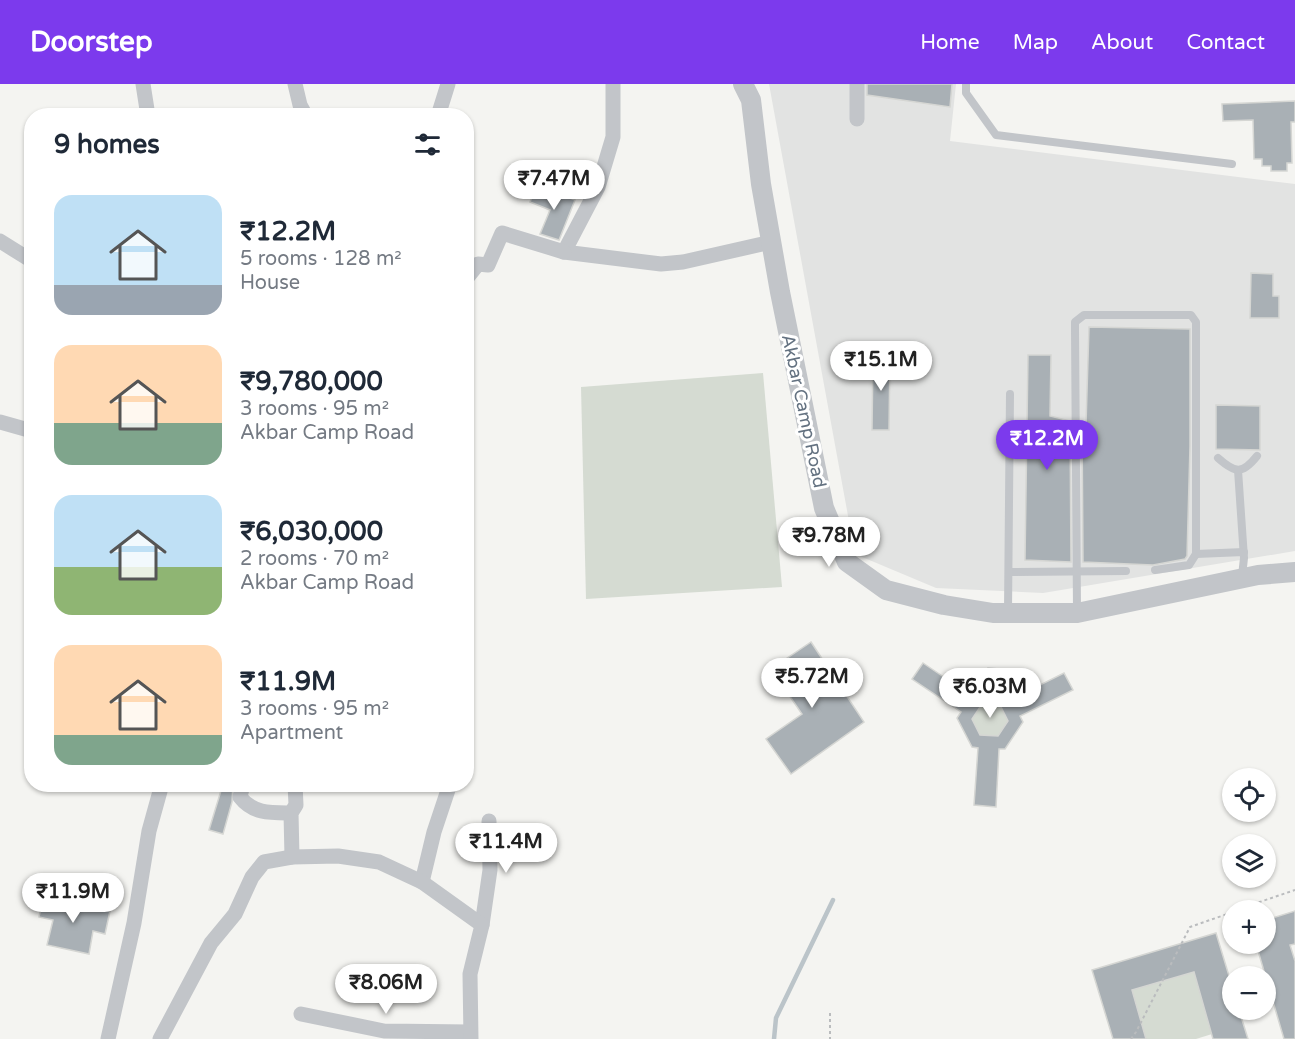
<!DOCTYPE html>
<html lang="en">
<head>
<meta charset="utf-8">
<style>
  body { margin:0; font-family:"Varela Round",sans-serif; background:#f6f6f7; color:#1f2937; height:100vh; display:flex; flex-direction:column; font-size:22px; white-space:nowrap }
  * { box-sizing:border-box; margin:0 }
  p { font-size:20px; color:#747a83 }
  .icon { flex:none; width:33px; height:33px; fill:none; stroke:currentColor; stroke-width:2; stroke-linecap:round; stroke-linejoin:round }
  .map { position:relative; flex:1; overflow:hidden }
  .side { position:absolute; left:24px; top:24px; width:450px; height:684px; display:flex; flex-direction:column; background:#fff; border-radius:24px; box-shadow:0 2px 4px #0004 }
  .side>* { flex:none }
  .buttons { position:absolute; left:1222px; top:684px; display:grid; gap:12px }
  .buttons a { display:grid; place-items:center; width:54px; height:54px; border-radius:50%; background:#fff; box-shadow:0 2px 4px #0004; font-size:30px }
  .price { position:absolute; translate:-50% -51px; padding:0 14px; border-radius:21px; background:#fff; color:#222; font-size:20px; line-height:39px; filter:drop-shadow(0 2px 3px #0008) }
  .price::after { content:''; position:absolute; left:50%; top:36px; width:18px; height:14px; margin-left:-9px; background:inherit; clip-path:polygon(0 0,100% 0,50% 100%) }
  .price.selected { background:#7c3aed; color:#fff }
  ul { padding:0; list-style:none }
  li { display:flex; align-items:center; gap:18px; height:150px; padding:0 30px }
  li span { display:grid; place-items:center; flex:none; width:168px; height:120px; border-radius:18px; color:#555 }
  li>.icon { margin-inline-start:auto }
  span .icon { width:72px; height:72px; fill:#fffc; stroke-width:1 }
  li b { font-size:26px }
  h2 { display:flex; justify-content:space-between; align-items:center; height:72px; padding:0 30px; font-size:26px }
  header { display:flex; align-items:center; gap:36px; box-sizing:border-box; height:84px; padding:0 30px; background:#7c3aed; color:#fff }
  header strong { font-size:28px }
  nav { display:flex; gap:33px; margin-inline-start:auto; font-size:21px }
  .map>svg:first-child { display:block }
</style>
</head>
<body>
<header>
<strong>Doorstep</strong>
<nav><a>Home</a><a>Map</a><a>About</a><a>Contact</a></nav>
</header>
<div class="map">
<svg width="1295" height="955" viewBox="0 0 1295 955">
  <rect width="100%" height="100%" fill="#f4f4f1"/>
  <path fill="#e2e3e2" d="M769 0H956L950 57 1295 100V467L1043 509 936 504 855 470Z"/>
  <g fill="#d5dbd2">
    <path d="M763 289 782 503 586 515 581 303Z"/>
    <path d="M982 620 1000 621 1008 637 998 652 980 651 972 635Z"/>
    <path d="M1194 888 1212 950 1196 955H1146L1132 906Z"/>
  </g>
  <g fill="none" stroke-linecap="round" stroke-linejoin="round">
    <path stroke="#bbc4c9" stroke-width="4.5" d="M774 955 776 934 833 816"/>
  </g>
  <g fill="#a9b0b5" stroke="#d5d6d3" stroke-width="1.5" fill-rule="evenodd">
    <path d="M867 0H952L950 23 867 11Z"/>
    <path d="M1295 17V38H1291L1292 79H1287V87H1271V82H1262V75H1254L1253 36 1223 37 1222 20Z"/>
    <path d="M543 103 575 116 559 156 540 150 550 126 530 118 535 105 541 108Z"/>
    <path d="M1251 189 1273 190V212H1279V234H1250Z"/>
    <path d="M1089 243 1190 245V362L1187 472 1185 475 1153 481 1083 478 1082 339 1086 340Z"/>
    <path d="M873 270H890L889 346H872Z"/>
    <path d="M1028 271H1051L1050 332 1070 337 1071 478 1025 476Z"/>
    <path d="M1216 321 1260 322V366L1216 365Z"/>
    <path d="M811 558 864 638 791 690 766 655 802 630 771 585Z"/>
    <path d="M923 579 972 612 976 607 987 608 988 584 999 585 998 608 1008 609 1012 615 1064 589 1073 606 1020 632 1023 638 1005 665H999L996 723 974 721 978 664 972 663 957 634 961 628 912 595ZM982 620 1000 621 1008 637 998 652 980 651 972 635Z"/>
    <path d="M223 700H233L232 718 223 750 209 746Z"/>
    <path d="M43 813 110 827 105 850 93 847 89 870 47 861 53 836 39 833Z"/>
    <path d="M1295 827V860L1290 861 1295 877V955H1284L1256 860H1266V836Z"/>
    <path d="M1216 849 1233 905V926H1239L1248 955H1213L1194 888 1132 906 1146 955H1113L1092 886Z"/>
  </g>
  <g fill="none" stroke-linecap="round" stroke-linejoin="round">
    <g stroke="#babcbe" stroke-width="2" stroke-dasharray="3 3" stroke-linecap="butt">
      <path d="M1236 826 1295 806"/>
      <path d="M830 929V955"/>
      <path d="M1131 955 1136 948 1190 843 1233 828"/>
    </g>
    <g stroke="#c2c5c9" stroke-width="8">
      <path d="M966 0V9L996 51 1232 80"/>
      <path d="M1218 374C1235 389 1242 391 1257 372"/>
      <path d="M1238 386 1244 474 1242 492"/>
      <path d="M1155 486 1189 481 1196 470"/>
      <path d="M1009 488 1126 487"/>
      <path d="M1008 527 1010 310"/>
      <path d="M1077 527 1075 245V238L1084 231H1191L1196 238V470L1244 468"/>
    </g>
    <g stroke="#c2c5c9" stroke-width="15">
      <path d="M143 0 148 32"/>
      <path d="M295 0 300 21 306 32"/>
      <path d="M613 0V53L598 103 564 168 661 180 683 178 771 158"/>
      <path d="M438 32 448 0"/>
      <path d="M857 35V0"/>
      <path d="M0 157 32 177"/>
      <path d="M466 195 478 180 488 181 502 149 564 168"/>
      <path d="M0 338 32 347"/>
      <path d="M243 700 240 713C253 730 271 729 291 729"/>
      <path d="M292 773 291 729 296 721 295 700"/>
      <path d="M422 798 434 748 450 700"/>
      <path d="M482 841 490 786 489 737"/>
      <path d="M301 930 384 947 470 948"/>
      <path d="M108 955 134 839 149 747 162 700"/>
      <path d="M160 955 211 859 235 830 252 793 264 778 292 773 338 772 379 778 422 798 482 841 470 890 471 955"/>
    </g>
    <path stroke="#c2c5c9" stroke-width="20" d="M743 0 751 16 761 100 780 208 824 424 847 478 886 506 944 521 993 529H1077L1258 491 1295 488"/>
  </g>
  <g text-anchor="middle" stroke-width="6" stroke-linejoin="round" paint-order="stroke">
    <g font-size="18" fill="#647281" stroke="#fff">
      <text transform="translate(804 327) rotate(78)" y="6">Akbar Camp Road</text>
    </g>
  </g>
</svg>
<div class="buttons">
<a><svg class="icon" aria-label="locate" viewBox="0 0 24 24"><circle cx="12" cy="12" r="6"/><path d="M12 2v4M12 18v4M2 12h4M18 12h4"/></svg></a>
<a><svg class="icon" aria-label="layers" viewBox="0 0 24 24"><path d="M12 4l9 5-9 5-9-5zM3 14l9 5 9-5"/></svg></a>
<a>+</a>
<a>−</a>
</div>
<b class="price" style="left:554px;top:127px">₹7.47M</b>
<b class="price" style="left:881px;top:308px">₹15.1M</b>
<b class="price selected" style="left:1047px;top:387px">₹12.2M</b>
<b class="price" style="left:829px;top:484px">₹9.78M</b>
<b class="price" style="left:812px;top:625px">₹5.72M</b>
<b class="price" style="left:990px;top:635px">₹6.03M</b>
<b class="price" style="left:506px;top:790px">₹11.4M</b>
<b class="price" style="left:73px;top:840px">₹11.9M</b>
<b class="price" style="left:386px;top:931px">₹8.06M</b>
<section class="side">
<h2>9 homes<svg class="icon" aria-label="filters" viewBox="0 0 24 24"><path d="M4 7h16M4 17h16"/><circle cx="9" cy="7" r="2"/><circle cx="15" cy="17" r="2"/></svg></h2>
<ul>
<li><span style="background:linear-gradient(#bfe0f5 75%,#9aa5b1 0)"><svg class="icon" aria-label="home" viewBox="0 0 24 24"><path d="M3 11l9-7 9 7M6 9v11h12V9"/></svg></span><div><b>₹12.2M</b><p>5 rooms · 128 m²</p><p>House</p></div></li>
<li><span style="background:linear-gradient(#ffd9b3 65%,#7fa58c 0)"><svg class="icon" aria-label="home" viewBox="0 0 24 24"><path d="M3 11l9-7 9 7M6 9v11h12V9"/></svg></span><div><b>₹9,780,000</b><p>3 rooms · 95 m²</p><p>Akbar Camp Road</p></div></li>
<li><span style="background:linear-gradient(#bfe0f5 60%,#8fb573 0)"><svg class="icon" aria-label="home" viewBox="0 0 24 24"><path d="M3 11l9-7 9 7M6 9v11h12V9"/></svg></span><div><b>₹6,030,000</b><p>2 rooms · 70 m²</p><p>Akbar Camp Road</p></div></li>
<li><span style="background:linear-gradient(#ffd9b3 75%,#7fa58c 0)"><svg class="icon" aria-label="home" viewBox="0 0 24 24"><path d="M3 11l9-7 9 7M6 9v11h12V9"/></svg></span><div><b>₹11.9M</b><p>3 rooms · 95 m²</p><p>Apartment</p></div></li>
</ul>
</section>
</div>
</body>
</html>
